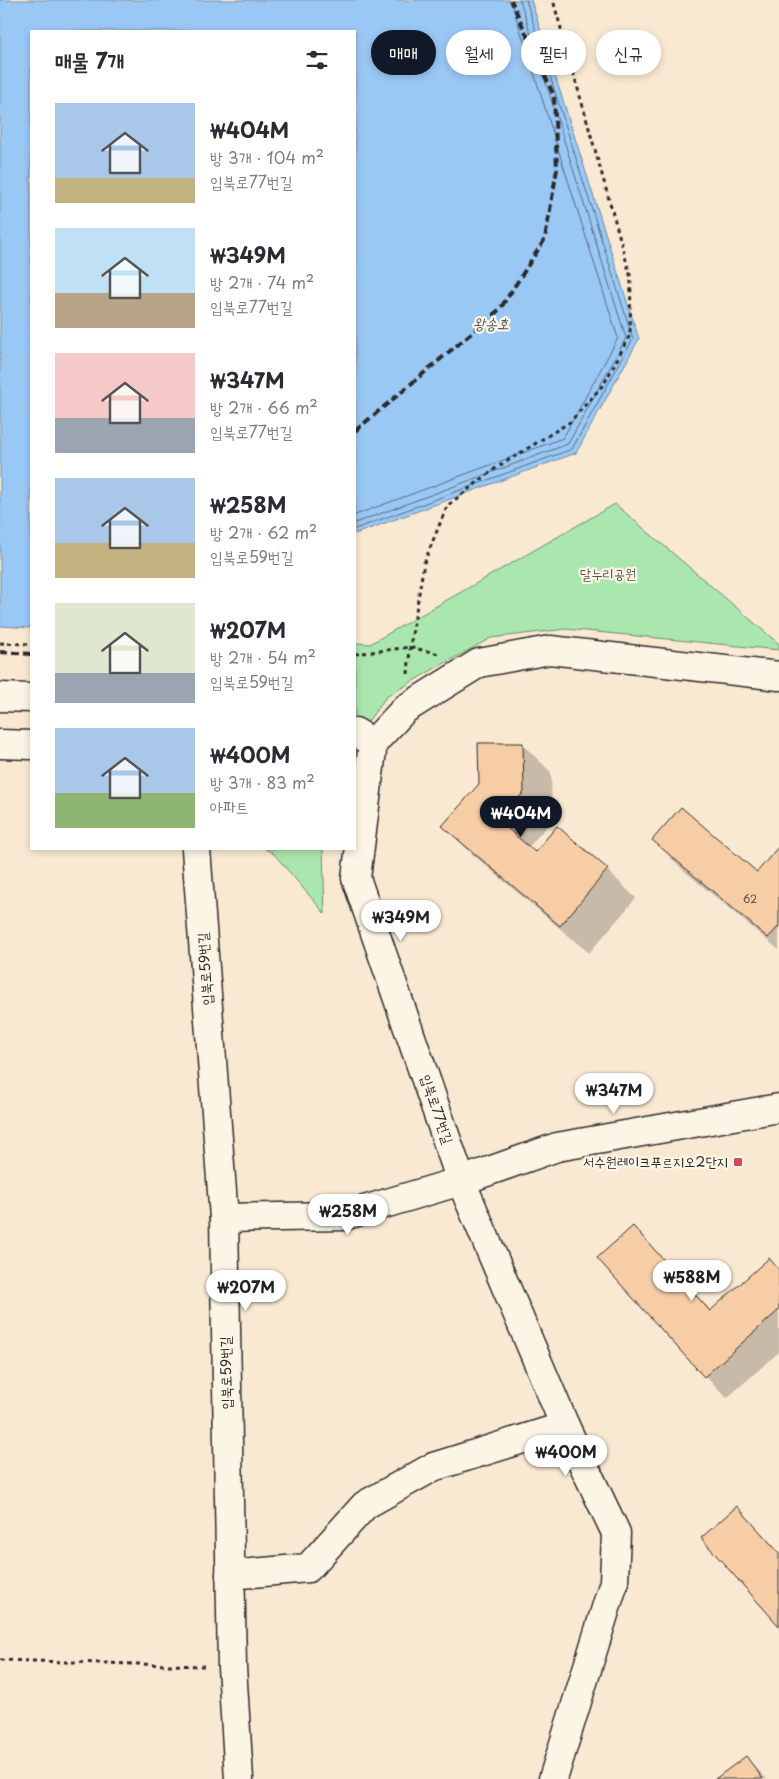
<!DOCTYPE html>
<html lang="ko">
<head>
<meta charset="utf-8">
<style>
  body { margin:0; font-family:"Playpen Sans","Poor Story",sans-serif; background:#f7f7f7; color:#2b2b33; height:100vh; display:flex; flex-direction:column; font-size:19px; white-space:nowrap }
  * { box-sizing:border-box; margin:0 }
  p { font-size:16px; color:#7c7c81 }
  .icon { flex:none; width:28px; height:28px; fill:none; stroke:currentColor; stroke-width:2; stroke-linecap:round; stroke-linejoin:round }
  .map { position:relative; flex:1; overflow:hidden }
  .side { position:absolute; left:30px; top:30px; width:326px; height:820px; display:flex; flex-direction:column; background:#fff; border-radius:0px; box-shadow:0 2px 8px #0003 }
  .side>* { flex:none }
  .guide { position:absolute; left:371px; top:30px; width:332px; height:45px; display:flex; gap:10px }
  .price { position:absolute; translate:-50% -42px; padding:0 11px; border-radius:18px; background:#fff; color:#222; font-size:16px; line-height:32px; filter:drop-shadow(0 1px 2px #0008) }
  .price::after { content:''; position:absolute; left:50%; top:30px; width:15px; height:11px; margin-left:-8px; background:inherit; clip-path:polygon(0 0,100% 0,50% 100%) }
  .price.active { background:#111827; color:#fff }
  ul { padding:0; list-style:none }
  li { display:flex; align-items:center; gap:15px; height:125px; padding:0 25px }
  li span { display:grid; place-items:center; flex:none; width:140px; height:100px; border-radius:0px; color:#555 }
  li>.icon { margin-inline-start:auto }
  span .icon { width:60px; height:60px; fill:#fffc; stroke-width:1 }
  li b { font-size:21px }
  h2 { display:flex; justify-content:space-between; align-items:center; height:60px; padding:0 25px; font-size:21px }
  .tag { padding:0 18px; border-radius:22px; background:#fff; box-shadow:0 2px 8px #0003; font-size:18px; line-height:45px }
  .tag.active { background:#111827; color:#fff }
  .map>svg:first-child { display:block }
</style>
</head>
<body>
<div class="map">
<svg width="779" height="1779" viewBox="0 0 779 1779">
  <rect width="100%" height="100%" fill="#fae9d2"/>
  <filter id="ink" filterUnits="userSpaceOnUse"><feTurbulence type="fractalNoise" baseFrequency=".02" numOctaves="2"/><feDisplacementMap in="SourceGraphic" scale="10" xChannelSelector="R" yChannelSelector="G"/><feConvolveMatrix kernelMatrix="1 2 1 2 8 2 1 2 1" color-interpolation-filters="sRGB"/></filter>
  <g filter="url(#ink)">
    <g fill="#aae7ae" stroke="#6a896c">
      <path d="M615 504 779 644V650L566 629 491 638 432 670 386 697 355 739V643L370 644Z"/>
      <path d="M265 849H323L325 914 274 854Z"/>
    </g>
    <path fill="#9ac8f5" stroke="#6e89a4" d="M0 0H531L639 339 576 453 355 534V31H31V628L0 626Z"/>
    <g fill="#0003">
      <path d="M522 744 551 772 552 820 528 848 535 853 607 870 636 898 589 953 472 854 444 826Z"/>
      <path d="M654 840 757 873 779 848V950L682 869Z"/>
      <path d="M633 1227 711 1311 779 1270V1352L727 1398 705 1376 599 1258Z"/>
      <path d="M737 1508 779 1552V1624Z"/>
      <path d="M745 1757 767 1779H717Z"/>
    </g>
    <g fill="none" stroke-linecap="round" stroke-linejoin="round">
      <g stroke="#576a7c" stroke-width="1">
        <path d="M355 515 563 438 618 338 513 7 512 0"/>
        <path d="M355 523 568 444 626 338 520 0"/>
        <path d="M355 529 572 449 633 339 526 0"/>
      </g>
    </g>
    <g fill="#f7cda6" stroke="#2b2b2b">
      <path d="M478 743H523L524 792 499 821 535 852 557 826 608 869 560 926 442 826 479 784Z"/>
      <path d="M681 807 757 872 779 846V926L768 938 652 840Z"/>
      <path d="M633 1226 710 1311 769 1258 779 1270V1310L704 1377 597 1258Z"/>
      <path d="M737 1506 779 1553V1626L701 1538Z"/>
      <path d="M746 1756 763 1779H715Z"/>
    </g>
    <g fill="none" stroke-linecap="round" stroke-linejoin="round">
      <defs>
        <g id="minor">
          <path d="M0 697 31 698"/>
          <path d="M355 732 373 743 356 878 461 1181 565 1426 616 1533 614 1582 553 1779"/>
          <path d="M373 743 405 709 479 663 550 650 779 676"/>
          <path d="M0 744 31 745"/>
          <path d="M196 849 224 1218 232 1667 239 1779"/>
          <path d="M224 1218 344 1216 461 1181 557 1147 779 1108"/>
          <path d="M230 1575 308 1568 365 1505 433 1467 565 1426"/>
        </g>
      </defs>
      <use href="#minor" stroke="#2b2b2b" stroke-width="31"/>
      <g stroke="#2b2b2b" stroke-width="3" stroke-dasharray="4 4" stroke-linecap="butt">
        <path d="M0 643 31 644"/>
        <path d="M355 654 410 647 439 654"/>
        <path d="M408 674 410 647 424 563 447 506 496 468 570 422 604 384 630 335 631 278 553 0"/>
        <path d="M0 1660 204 1666"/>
      </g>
      <use href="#minor" stroke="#fcf5e5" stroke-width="28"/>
      <g stroke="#2b2b2b" stroke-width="4" stroke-dasharray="8 4" stroke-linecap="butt">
        <path d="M355 431 500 309 545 239 557 169 554 96 511 0"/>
        <path d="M0 652 31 654"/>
      </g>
    </g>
  </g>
  <rect fill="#d1495b" stroke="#fcf5e5" stroke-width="2" x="733" y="1157" width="10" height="10" rx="2.5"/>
  <g text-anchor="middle" stroke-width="4.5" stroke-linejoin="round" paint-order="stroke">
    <g font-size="11" fill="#5e544a">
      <text x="750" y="903">62</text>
    </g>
    <g font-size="14" fill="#4b5a4c" stroke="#fcf5e5">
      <text x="608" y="579">달누리공원</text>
    </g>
    <g font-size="14" fill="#2b2b2b" stroke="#fcf5e5">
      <text transform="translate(205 969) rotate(-94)" y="5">입북로59번길</text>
      <text transform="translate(437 1109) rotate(71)" y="5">입북로77번길</text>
      <text transform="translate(226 1373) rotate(-91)" y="5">입북로59번길</text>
    </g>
    <g font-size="14" fill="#2b2b2b" stroke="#fcf5e5" text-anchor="end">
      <text x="728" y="1167">서수원레이크푸르지오2단지</text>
    </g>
    <g font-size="15" font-style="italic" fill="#4c5a68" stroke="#fcf5e5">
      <text x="491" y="329">왕송호</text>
    </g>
  </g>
</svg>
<b class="price active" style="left:521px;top:838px">₩404M</b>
<b class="price" style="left:401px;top:942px">₩349M</b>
<b class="price" style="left:614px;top:1115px">₩347M</b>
<b class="price" style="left:348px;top:1236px">₩258M</b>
<b class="price" style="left:692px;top:1302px">₩588M</b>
<b class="price" style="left:246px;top:1312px">₩207M</b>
<b class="price" style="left:566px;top:1477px">₩400M</b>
<div class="guide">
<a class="tag active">매매</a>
<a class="tag">월세</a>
<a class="tag">필터</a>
<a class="tag">신규</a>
</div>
<section class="side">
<h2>매물 7개<svg class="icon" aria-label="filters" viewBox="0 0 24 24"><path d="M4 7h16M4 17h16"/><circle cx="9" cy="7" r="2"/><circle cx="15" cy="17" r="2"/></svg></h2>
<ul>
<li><span style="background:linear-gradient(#a9c7e8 75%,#c2b280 0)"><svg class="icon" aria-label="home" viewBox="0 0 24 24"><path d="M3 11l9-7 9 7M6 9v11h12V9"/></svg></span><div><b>₩404M</b><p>방 3개 · 104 m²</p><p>입북로77번길</p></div></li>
<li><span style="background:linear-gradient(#bfe0f5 65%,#b9a48a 0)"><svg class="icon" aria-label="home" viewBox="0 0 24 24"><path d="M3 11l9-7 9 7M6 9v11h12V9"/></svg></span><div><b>₩349M</b><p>방 2개 · 74 m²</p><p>입북로77번길</p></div></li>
<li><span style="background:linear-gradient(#f6c9c9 65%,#9aa5b1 0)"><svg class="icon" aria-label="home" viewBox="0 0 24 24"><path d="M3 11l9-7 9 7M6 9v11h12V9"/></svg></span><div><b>₩347M</b><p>방 2개 · 66 m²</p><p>입북로77번길</p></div></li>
<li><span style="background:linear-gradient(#a9c7e8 65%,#c2b280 0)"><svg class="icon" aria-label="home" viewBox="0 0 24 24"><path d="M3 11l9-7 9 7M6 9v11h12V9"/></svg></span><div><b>₩258M</b><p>방 2개 · 62 m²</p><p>입북로59번길</p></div></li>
<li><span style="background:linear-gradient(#dfe7d0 70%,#9aa5b1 0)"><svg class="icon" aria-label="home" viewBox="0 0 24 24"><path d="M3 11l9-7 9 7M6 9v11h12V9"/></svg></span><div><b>₩207M</b><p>방 2개 · 54 m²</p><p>입북로59번길</p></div></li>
<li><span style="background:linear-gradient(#a9c7e8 65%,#8fb573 0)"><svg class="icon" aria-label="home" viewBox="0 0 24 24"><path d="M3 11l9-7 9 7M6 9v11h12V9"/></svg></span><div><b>₩400M</b><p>방 3개 · 83 m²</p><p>아파트</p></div></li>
</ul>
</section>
</div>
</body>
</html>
